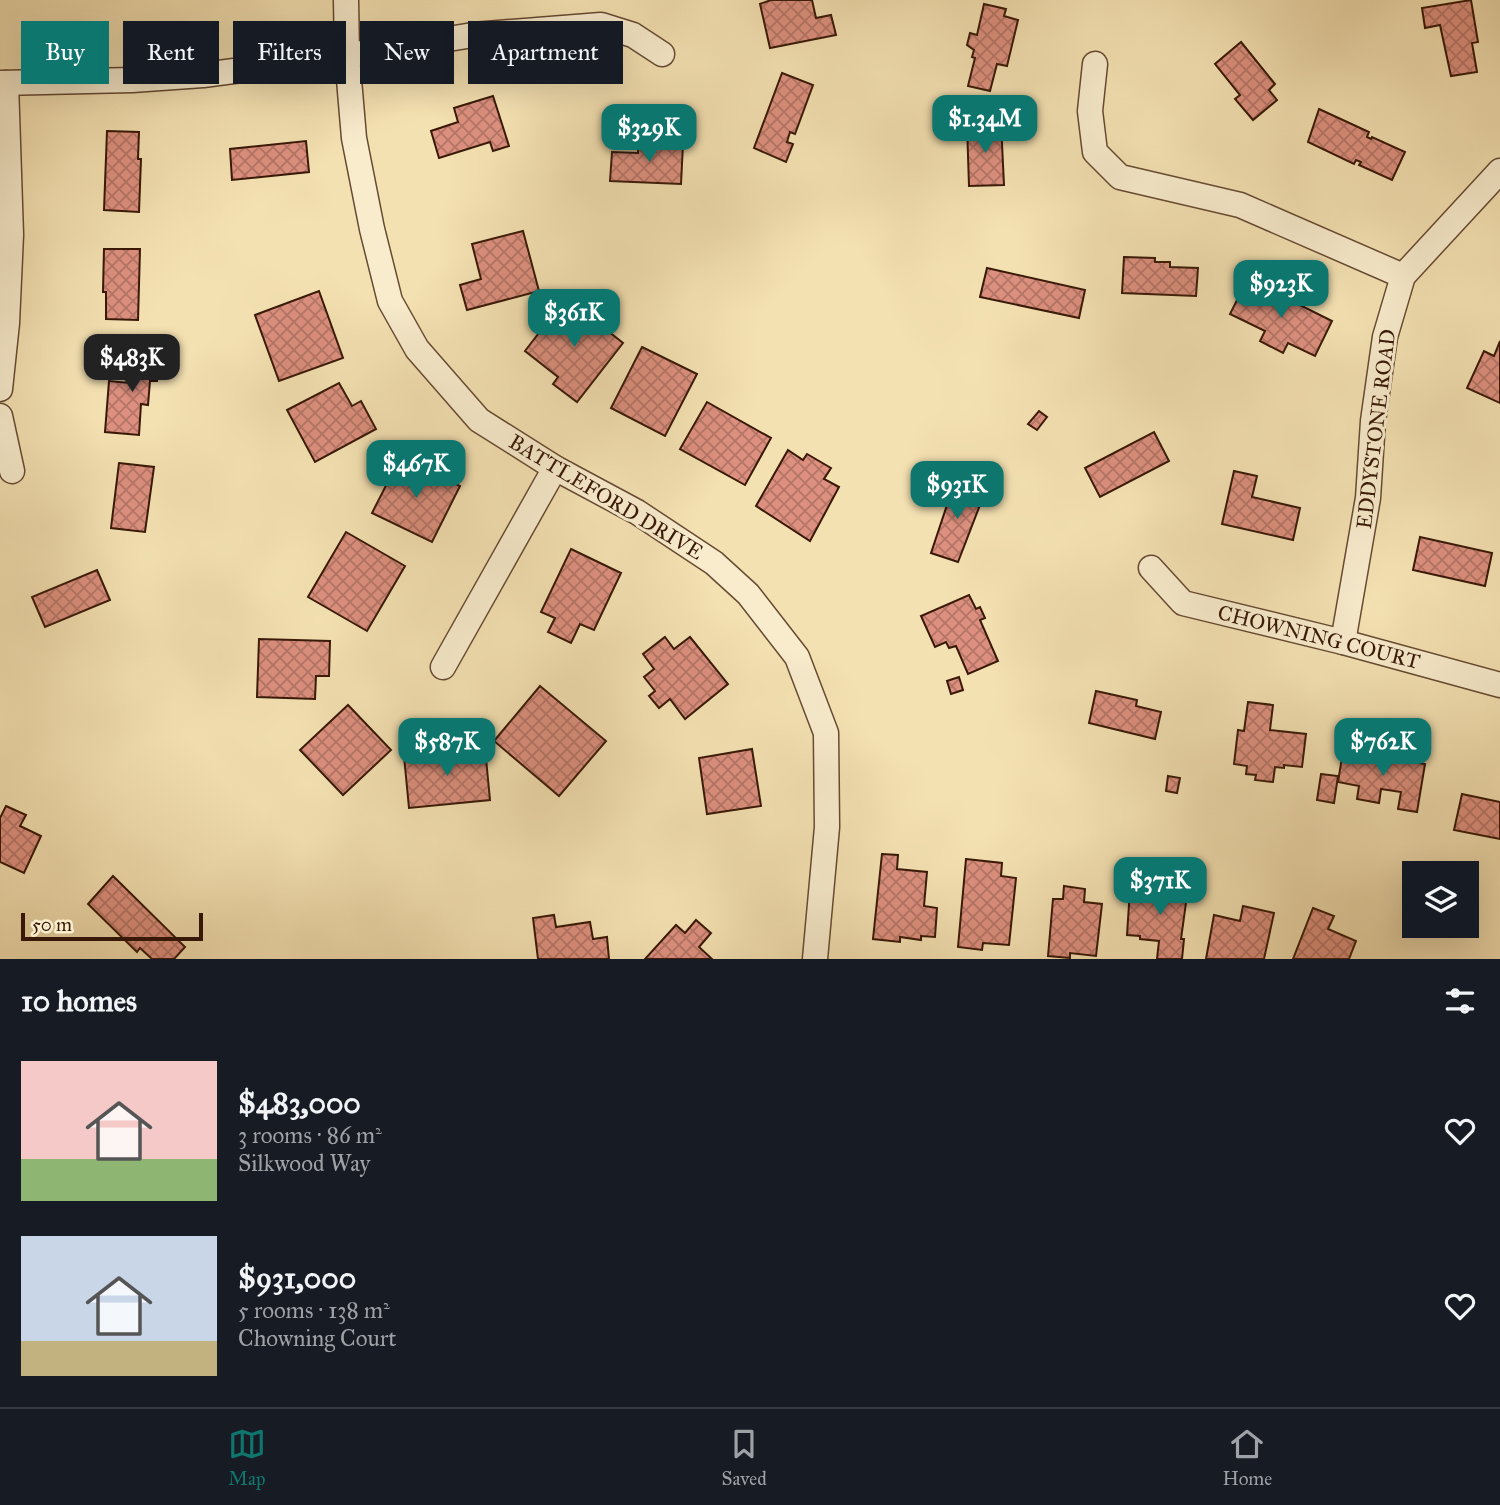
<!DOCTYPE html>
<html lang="en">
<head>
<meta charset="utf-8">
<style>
  body { margin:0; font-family:"IM FELL Great Primer",serif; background:#20242c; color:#f1f3f6; height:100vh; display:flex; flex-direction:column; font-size:26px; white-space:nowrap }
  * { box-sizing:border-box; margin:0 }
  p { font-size:23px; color:#9ea1a6 }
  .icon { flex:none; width:38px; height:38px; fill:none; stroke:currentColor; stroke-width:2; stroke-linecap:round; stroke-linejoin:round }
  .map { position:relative; height:959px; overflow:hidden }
  .drawer { display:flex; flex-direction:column; background:#171b24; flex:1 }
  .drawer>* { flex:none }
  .banner { position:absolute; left:21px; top:21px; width:700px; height:63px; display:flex; gap:14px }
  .tools { position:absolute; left:1402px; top:861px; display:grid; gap:14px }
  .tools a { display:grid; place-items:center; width:77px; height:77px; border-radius:0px; background:#171b24; box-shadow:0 7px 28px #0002; font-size:35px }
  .scale { position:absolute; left:21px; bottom:18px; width:182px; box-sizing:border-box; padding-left:7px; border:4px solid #381807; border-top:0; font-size:19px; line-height:24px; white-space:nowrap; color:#381807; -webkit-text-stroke:5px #f8eccd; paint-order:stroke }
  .price { position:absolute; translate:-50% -60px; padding:0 16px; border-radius:14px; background:#0f766e; color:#fff; font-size:23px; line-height:46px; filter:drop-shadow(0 2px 4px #0008) }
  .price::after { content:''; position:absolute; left:50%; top:42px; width:21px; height:16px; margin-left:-10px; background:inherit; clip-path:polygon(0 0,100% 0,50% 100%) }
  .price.selected { background:#222; color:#fff }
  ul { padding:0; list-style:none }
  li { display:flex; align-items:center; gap:21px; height:175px; padding:0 21px }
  li span { display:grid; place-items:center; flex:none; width:196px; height:140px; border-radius:0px; color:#555 }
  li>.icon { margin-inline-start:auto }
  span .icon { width:84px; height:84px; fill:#fffc; stroke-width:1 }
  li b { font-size:30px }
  h2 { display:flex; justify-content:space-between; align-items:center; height:84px; padding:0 21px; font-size:30px }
  .pill { padding:0 24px; border-radius:0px; background:#171b24; box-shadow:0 7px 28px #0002; font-size:24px; line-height:63px }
  .pill.selected { background:#0f766e; color:#fff }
  .menu { display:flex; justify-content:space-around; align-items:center; height:98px; border-top:2px solid #363941; background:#171b24; font-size:19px; color:#9ea1a6 }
  .menu a { display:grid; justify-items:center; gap:4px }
  .menu .selected { color:#0f766e }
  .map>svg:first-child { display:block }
</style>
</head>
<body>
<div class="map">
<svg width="1500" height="959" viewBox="0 0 1500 959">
  <defs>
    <pattern id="building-cross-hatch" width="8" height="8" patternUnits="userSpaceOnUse" patternTransform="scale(1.75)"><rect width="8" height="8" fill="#dd907f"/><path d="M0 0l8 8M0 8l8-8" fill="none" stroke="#b47566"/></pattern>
  </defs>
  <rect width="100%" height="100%" fill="#f4e1b2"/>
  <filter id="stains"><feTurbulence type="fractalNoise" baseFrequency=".00286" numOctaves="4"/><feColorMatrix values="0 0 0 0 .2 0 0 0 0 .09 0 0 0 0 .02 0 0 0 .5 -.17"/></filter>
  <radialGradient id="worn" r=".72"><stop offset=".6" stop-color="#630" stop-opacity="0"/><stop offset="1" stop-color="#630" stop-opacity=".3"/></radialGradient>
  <g fill="url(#building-cross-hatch)" stroke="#381807" stroke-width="2">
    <path d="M771 0H812L816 18 831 15 836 35 770 48 760 4Z"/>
    <path d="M1471 0 1478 42 1472 43 1477 72 1451 76 1440 25 1425 28 1422 8Z"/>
    <path d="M984 4 1006 9 1004 16 1018 20 1007 66 997 64 990 91 968 86 975 58 972 57 974 50 967 45 970 33 977 35Z"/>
    <path d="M1241 42 1275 84 1269 90 1277 100 1253 120 1235 99 1240 95 1215 64Z"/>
    <path d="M782 73 813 85 795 134 790 132 787 142 793 144 786 162 754 148Z"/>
    <path d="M493 96 509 146 493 151 490 142 439 158 431 131 458 122 454 108Z"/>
    <path d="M1319 109 1369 132 1367 137 1371 139 1372 137 1405 152 1392 180 1359 165 1361 162 1356 160 1354 164 1308 142Z"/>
    <path d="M1001 123 1004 185 969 186 967 125Z"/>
    <path d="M107 131 139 132 138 159H141L139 212 104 210Z"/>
    <path d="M306 141 309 172 232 180 230 149Z"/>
    <path d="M638 142 683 144 681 184 610 181 612 152 638 153Z"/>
    <path d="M523 231 539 291 467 310 460 285 481 279 472 244Z"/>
    <path d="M104 249H140L138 320 106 319V292H103Z"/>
    <path d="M1124 257 1155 258V262H1170V267L1198 268 1196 296 1122 293Z"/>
    <path d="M987 268 1085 290 1079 318 980 297Z"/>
    <path d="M1246 282 1267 292 1268 289 1332 321 1315 356 1288 343 1283 353 1260 341 1265 331 1230 314Z"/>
    <path d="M319 291 343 358 279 381 255 315Z"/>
    <path d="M566 298 623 343 577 402 553 384 558 377 525 351Z"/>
    <path d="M1500 341V403L1467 388 1484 351 1494 356Z"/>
    <path d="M642 347 697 374 665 436 611 408Z"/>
    <path d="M132 349 159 351 157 381H150L148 405 141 404 139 435 105 432 109 381 130 383Z"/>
    <path d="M339 383 352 406 361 401 376 429 315 462 287 410Z"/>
    <path d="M707 402 771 438 745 485 680 449Z"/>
    <path d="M1039 411 1047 417 1037 430 1028 424Z"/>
    <path d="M1154 432 1169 461 1100 497 1085 468Z"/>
    <path d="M788 450 803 460 807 454 831 468 824 479 839 487 810 541 756 506Z"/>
    <path d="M400 458 460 486 432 542 372 513Z"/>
    <path d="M119 463 154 467 145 532 111 528Z"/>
    <path d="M1234 471 1257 476 1252 497 1300 508 1293 540 1222 524Z"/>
    <path d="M955 481 985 492 958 562 931 553Z"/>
    <path d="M346 532 405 566 367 631 308 597Z"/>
    <path d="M1420 537 1492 553 1485 586 1413 570Z"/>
    <path d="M571 549 621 573 594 630 580 624 571 643 548 632 555 618 541 612Z"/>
    <path d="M97 570 110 600 45 627 32 597Z"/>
    <path d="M969 595 976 609 980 607 985 618 980 620 998 661 968 674 956 646 949 648 946 642 935 647 921 616Z"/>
    <path d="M665 637 674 649 690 637 728 684 685 719 670 699 659 708 649 696 655 691 644 677 654 669 643 654Z"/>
    <path d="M259 639 330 641 329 676H316L315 699 257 697Z"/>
    <path d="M959 677 963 690 951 694 947 681Z"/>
    <path d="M540 686 606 741 559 796 494 741Z"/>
    <path d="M1096 691 1137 700 1136 706 1161 712 1155 739 1089 723Z"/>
    <path d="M1248 702 1273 705 1270 730 1306 734 1302 767 1284 765V768L1275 767 1273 782 1255 780 1256 775 1246 774 1247 766 1234 764 1238 730 1244 731Z"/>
    <path d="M348 705 391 750 343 795 300 750Z"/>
    <path d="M485 748 490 800 409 808 404 756Z"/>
    <path d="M752 749 761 806 707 814 699 758Z"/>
    <path d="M1343 751 1425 764 1417 812 1398 809 1401 792 1381 789 1379 803 1357 799 1359 786 1338 782Z"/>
    <path d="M1321 774 1338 776 1334 803 1317 800Z"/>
    <path d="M1168 776 1180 778 1177 793 1166 791Z"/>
    <path d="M1462 794 1500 802V839L1454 830Z"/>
    <path d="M6 806 26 815 20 826 41 836 24 873 0 862V818Z"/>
    <path d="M882 854 898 855 897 869 927 872 924 906 937 908 935 937 921 936V940L900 937V942L873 939Z"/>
    <path d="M966 859 1002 863 1001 876 1016 878 1009 945 983 943 982 950 958 947Z"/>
    <path d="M113 876 185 947 174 959H152L140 948 137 952 88 904Z"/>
    <path d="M1167 879 1189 881 1181 939H1184L1182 959H1157L1159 941 1140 939V936L1127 935 1130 889 1165 892Z"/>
    <path d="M1064 886 1085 889 1084 902 1102 904 1096 956 1070 953V958L1048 956 1053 899H1063Z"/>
    <path d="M1243 906 1274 913 1264 959H1206L1214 915 1240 921Z"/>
    <path d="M1313 908 1334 916 1328 929 1356 941 1349 959H1293Z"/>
    <path d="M554 915 556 927 590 922 593 939 607 937 609 959H538L533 918Z"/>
    <path d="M696 920 711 933 699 947 712 959H645L676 925 685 933Z"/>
  </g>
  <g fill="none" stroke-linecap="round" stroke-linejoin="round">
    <defs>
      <g id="minor">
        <path d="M346 0 347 56 354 138 372 229 390 301 417 349 479 420 555 468 637 512 714 563 748 594 797 657 826 733 827 827 815 959"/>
        <path d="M1095 64 1090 111 1095 152 1120 177 1240 205 1403 276"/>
        <path d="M0 83 132 80 203 75 318 60 473 35 601 25 633 35 662 54"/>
        <path d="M0 389 7 323 11 235 6 83"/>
        <path d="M0 416 12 471"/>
        <path d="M1151 568 1183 603 1343 642 1500 685"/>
        <path d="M1343 642 1368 498 1373 421 1385 337 1403 276 1500 171"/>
        <path d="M443 667 555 468"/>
      </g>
    </defs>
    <use href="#minor" stroke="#674a32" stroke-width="27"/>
    <use href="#minor" stroke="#f8eccd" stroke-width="24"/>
  </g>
  <g text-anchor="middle" stroke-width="6" stroke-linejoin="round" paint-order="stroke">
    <g font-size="21" fill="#381807" stroke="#f8eccd">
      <text transform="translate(1376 429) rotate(-83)" y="7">EDDYSTONE ROAD</text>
      <text transform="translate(606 497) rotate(31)" y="7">BATTLEFORD DRIVE</text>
      <text transform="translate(1319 637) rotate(14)" y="7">CHOWNING COURT</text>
    </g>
  </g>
  <rect width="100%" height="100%" filter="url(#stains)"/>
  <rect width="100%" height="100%" fill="url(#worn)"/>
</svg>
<div class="tools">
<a><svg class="icon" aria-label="layers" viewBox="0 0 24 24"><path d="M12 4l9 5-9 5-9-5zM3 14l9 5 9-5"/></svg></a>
</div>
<div class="scale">50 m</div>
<b class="price" style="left:985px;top:155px">$1.34M</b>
<b class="price" style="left:649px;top:164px">$329K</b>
<b class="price" style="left:1281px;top:320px">$923K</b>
<b class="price" style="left:574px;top:349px">$361K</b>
<b class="price selected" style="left:132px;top:394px">$483K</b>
<b class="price" style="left:416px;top:500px">$467K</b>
<b class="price" style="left:957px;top:521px">$931K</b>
<b class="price" style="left:447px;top:778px">$587K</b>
<b class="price" style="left:1383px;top:778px">$762K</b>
<b class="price" style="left:1160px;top:917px">$371K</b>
<div class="banner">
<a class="pill selected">Buy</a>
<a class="pill">Rent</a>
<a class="pill">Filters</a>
<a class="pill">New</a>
<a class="pill">Apartment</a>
</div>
</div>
<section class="drawer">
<h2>10 homes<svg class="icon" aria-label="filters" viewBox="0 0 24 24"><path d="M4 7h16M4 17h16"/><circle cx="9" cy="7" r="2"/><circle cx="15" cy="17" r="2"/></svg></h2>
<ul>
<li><span style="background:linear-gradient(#f6c9c9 70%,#8fb573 0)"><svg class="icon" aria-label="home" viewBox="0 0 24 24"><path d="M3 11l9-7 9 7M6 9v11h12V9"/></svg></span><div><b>$483,000</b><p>3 rooms · 86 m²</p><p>Silkwood Way</p></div><svg class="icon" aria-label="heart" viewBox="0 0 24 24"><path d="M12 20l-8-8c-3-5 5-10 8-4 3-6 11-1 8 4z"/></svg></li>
<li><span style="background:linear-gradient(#c9d6e8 75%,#c2b280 0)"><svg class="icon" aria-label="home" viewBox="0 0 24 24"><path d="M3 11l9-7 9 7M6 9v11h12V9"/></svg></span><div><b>$931,000</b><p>5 rooms · 138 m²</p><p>Chowning Court</p></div><svg class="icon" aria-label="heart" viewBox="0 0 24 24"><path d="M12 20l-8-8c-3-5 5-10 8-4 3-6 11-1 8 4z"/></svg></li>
</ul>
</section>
<nav class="menu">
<a class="selected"><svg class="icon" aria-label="map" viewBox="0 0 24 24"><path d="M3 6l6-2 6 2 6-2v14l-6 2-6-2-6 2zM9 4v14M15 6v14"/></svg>Map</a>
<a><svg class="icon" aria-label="saved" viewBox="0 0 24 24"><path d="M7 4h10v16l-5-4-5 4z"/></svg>Saved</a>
<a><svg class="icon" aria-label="home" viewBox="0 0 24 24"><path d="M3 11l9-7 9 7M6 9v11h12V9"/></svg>Home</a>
</nav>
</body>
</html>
